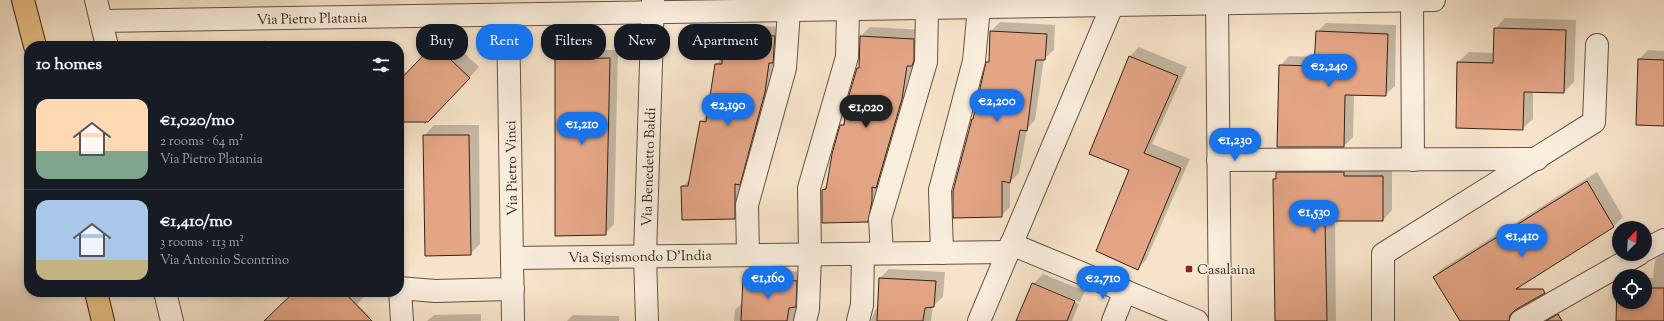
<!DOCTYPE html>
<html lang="en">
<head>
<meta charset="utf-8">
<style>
  body { margin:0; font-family:"Sorts Mill Goudy",serif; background:#20242c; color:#f1f3f6; height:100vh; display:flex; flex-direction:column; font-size:15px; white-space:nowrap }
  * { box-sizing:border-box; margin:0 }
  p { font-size:13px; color:#9ea1a6 }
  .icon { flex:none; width:22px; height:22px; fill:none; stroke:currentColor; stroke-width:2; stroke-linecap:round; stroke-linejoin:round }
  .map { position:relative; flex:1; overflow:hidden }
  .details { position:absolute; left:24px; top:41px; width:380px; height:256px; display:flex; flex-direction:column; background:#171b24; border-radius:16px; box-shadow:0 2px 6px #0003 }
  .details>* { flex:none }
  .banner { position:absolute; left:416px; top:24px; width:380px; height:36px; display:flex; gap:8px }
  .needle { width:26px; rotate:24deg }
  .controls { position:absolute; left:1612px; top:221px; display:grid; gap:8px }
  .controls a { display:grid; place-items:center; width:40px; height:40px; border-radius:50%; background:#171b24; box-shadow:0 2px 6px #0003; font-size:20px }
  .price { position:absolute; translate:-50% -34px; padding:0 9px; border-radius:14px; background:#1a73e8; color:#fff; font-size:13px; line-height:26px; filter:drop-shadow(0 1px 2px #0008) }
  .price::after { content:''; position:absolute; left:50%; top:24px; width:12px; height:9px; margin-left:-6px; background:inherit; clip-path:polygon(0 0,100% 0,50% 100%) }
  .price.active { background:#222; color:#fff }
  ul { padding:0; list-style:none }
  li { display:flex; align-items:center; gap:12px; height:100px; padding:0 12px }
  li+li { border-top:1px solid #363941 }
  li span { display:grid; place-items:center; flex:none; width:112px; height:80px; border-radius:12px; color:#555 }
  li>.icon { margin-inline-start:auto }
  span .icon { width:48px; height:48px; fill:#fffc; stroke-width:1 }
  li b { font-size:17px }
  h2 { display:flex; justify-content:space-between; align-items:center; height:48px; padding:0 12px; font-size:17px }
  .chip { padding:0 14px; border-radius:16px; background:#171b24; box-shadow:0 2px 6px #0003; font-size:14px; line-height:36px }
  .chip.active { background:#1a73e8; color:#fff }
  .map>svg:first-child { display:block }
</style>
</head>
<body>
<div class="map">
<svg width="1664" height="321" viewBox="0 0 1664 321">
  <rect width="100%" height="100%" fill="#f6e3c9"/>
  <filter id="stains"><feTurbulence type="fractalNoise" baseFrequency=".005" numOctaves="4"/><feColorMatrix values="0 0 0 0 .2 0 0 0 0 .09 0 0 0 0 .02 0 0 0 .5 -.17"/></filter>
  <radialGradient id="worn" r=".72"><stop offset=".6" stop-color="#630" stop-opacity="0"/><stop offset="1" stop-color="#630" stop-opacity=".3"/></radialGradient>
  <g fill="#0003">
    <path d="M1505 18 1576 20 1574 82 1564 92 1533 91V119L1522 129 1458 62 1469 52 1494 53 1495 29Z"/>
    <path d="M1000 22 1055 25 1054 50 1044 59 1035 120 1027 129 1019 173 1010 182V207L1001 216 974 118 987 62 990 60 991 31Z"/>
    <path d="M1326 23 1396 25 1395 86 1385 95H1354L1353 137 1344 146 1280 66 1289 56 1316 57 1317 32Z"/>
    <path d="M433 24 479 67 424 125V89L399 115V66L424 89 423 34Z"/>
    <path d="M733 24 783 27 743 209 734 218 682 187 691 178 701 122 708 114 716 65 723 57 724 33Z"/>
    <path d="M870 27 923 30 921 55 915 62 911 89 876 212 867 221 823 190 827 185 841 125 845 122 858 68 860 66 861 36Z"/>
    <path d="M265 40 271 46H259Z"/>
    <path d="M1139 47 1187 67 1152 144 1190 159 1146 260 1137 269 1130 169 1090 153 1130 56Z"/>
    <path d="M566 50H618L614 224 605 234 556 59Z"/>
    <path d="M1648 50 1664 51V125L1639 59Z"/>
    <path d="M434 125H479L480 244 470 254 424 136Z"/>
    <path d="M1287 163 1392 167V210L1383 220H1335L1336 321H1276L1274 179 1277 176V173Z"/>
    <path d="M1597 172 1623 217 1614 226 1463 321H1461L1434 277 1443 268Z"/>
    <path d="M1664 251V321H1617L1619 288V302H1645V278H1653L1655 260Z"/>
    <path d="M753 269 805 272 804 297 797 305 794 321H734L735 310 743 302 744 278Z"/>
    <path d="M889 269 945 272 943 297 933 306 931 321H871L875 310 879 306 880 278Z"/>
    <path d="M1043 274 1085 291 1080 302 1036 284V286L1079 304 1072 321H1017L1033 284Z"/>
    <path d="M295 292H364L366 295 357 304 371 318 367 321H265Z"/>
    <path d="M481 314V321H427L434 315Z"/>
    <path d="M573 315 619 316V321H567Z"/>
  </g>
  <g fill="#e4a585" stroke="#302319">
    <path d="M1494 28 1566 30 1564 93 1524 92 1523 130 1456 128 1457 62 1493 63Z"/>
    <path d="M990 31 1047 34 1045 60H1036L1027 131 1020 130 1010 183 1002 181V217L953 218V191L972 119H973L986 62H989Z"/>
    <path d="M1316 31 1388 34 1386 96 1345 95 1344 147H1277L1279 65 1314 66Z"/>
    <path d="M723 33 775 36 773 63H769L765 92 740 185 735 184V219L682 220 681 186H688L700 121 706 122 715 64H722Z"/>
    <path d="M860 36 914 39V60L912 66H907L902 99 876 188 872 187V201L868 222 822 223V190L826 189 832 154 840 125H844L847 102 857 68H859Z"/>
    <path d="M434 44 470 78 428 122H399V81Z"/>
    <path d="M1129 56 1178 76 1144 153 1181 168 1138 270 1096 251 1129 170 1089 154Z"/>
    <path d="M610 58 606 235 555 236V59Z"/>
    <path d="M1638 59 1664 60V126L1636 125Z"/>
    <path d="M423 135H469L471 255 425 256Z"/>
    <path d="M1276 172H1344V176H1383V221H1325L1327 321H1275L1273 179H1276Z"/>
    <path d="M1587 181 1614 227 1516 289H1543L1545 293 1515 310 1510 315 1509 321H1460L1433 277Z"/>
    <path d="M743 278 797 281 796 307 789 308 787 321H741Z"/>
    <path d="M879 278 936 281 934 307 925 308 923 321H877Z"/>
    <path d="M1032 283 1075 301 1067 321H1016Z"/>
    <path d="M1617 288H1619V302H1645V288H1664V321H1616Z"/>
    <path d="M294 292H344L372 321H264Z"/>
    <path d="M1558 314 1562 321H1546Z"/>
  </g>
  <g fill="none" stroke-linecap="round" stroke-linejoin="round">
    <defs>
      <g id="minor">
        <path d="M96 0 107 46"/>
        <path d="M1217 0 1220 321"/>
        <path d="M1412 0 1413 160"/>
        <path d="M508 15 513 321"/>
        <path d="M101 21 1434 0"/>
        <path d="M1218 160 1537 159"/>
        <path d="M1011 244 1197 321"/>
        <path d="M1645 250 1664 240"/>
        <path d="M882 253 880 219 926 62 927 9"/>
        <path d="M942 253 940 190 974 61 979 7"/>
        <path d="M748 254 747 205 785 68 789 11"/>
        <path d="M512 258 1008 252"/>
        <path d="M399 288 435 291 513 289"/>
        <path d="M400 289 402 321"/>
        <path d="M165 292 172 321"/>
        <path d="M647 321 645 256 653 0"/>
        <path d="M805 321 808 309 810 255 809 188 847 57 848 10"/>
        <path d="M858 321 862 305 863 254"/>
        <path d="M979 321 1112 6"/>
        <path d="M1113 321 1125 291"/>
        <path d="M1383 321V254L1594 122 1597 45"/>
        <path d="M1521 321 1639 254"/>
      </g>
      <g id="major">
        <path d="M23 0 35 46"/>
        <path d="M96 292 103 321"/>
      </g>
    </defs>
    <use href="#minor" stroke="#625345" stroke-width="24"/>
    <use href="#major" stroke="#302319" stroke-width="24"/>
    <use href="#minor" stroke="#f9eddc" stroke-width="22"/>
    <use href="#major" stroke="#ebc284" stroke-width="22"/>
  </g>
  <rect fill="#8f2418" stroke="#f9eddc" stroke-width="1.5" x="1185" y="265" width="8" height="8" rx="2"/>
  <g text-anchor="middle" stroke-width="3" stroke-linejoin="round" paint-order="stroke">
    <g font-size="14" fill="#302319" stroke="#f9eddc">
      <text transform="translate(312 18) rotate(-1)" y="5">Via Pietro Platania</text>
      <text transform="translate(648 167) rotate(-88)" y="5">Via Benedetto Baldi</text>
      <text transform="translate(511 168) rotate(-91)" y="5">Via Pietro Vinci</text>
      <text transform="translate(640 256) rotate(-1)" y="5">Via Sigismondo D'India</text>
    </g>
    <g font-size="14" fill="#302319" stroke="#f9eddc" text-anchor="start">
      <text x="1197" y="274">Casalaina</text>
    </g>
  </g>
  <rect width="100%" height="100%" filter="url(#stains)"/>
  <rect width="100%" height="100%" fill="url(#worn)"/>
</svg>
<div class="controls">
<a><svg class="needle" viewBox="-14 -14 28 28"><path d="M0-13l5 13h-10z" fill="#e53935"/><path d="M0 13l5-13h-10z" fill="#9ea1a6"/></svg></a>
<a><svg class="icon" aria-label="locate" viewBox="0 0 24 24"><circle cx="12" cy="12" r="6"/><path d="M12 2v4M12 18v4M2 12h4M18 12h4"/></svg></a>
</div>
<b class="price" style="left:1329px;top:88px">€2,240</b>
<b class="price" style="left:997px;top:123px">€2,200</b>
<b class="price" style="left:728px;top:127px">€2,190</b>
<b class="price active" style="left:866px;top:129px">€1,020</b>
<b class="price" style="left:582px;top:146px">€1,210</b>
<b class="price" style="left:1235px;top:162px">€1,230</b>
<b class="price" style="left:1314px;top:234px">€1,530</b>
<b class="price" style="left:1522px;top:258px">€1,410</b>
<b class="price" style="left:768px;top:300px">€1,160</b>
<b class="price" style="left:1103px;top:300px">€2,710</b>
<div class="banner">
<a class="chip">Buy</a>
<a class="chip active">Rent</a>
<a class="chip">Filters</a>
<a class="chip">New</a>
<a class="chip">Apartment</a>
</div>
<section class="details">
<h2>10 homes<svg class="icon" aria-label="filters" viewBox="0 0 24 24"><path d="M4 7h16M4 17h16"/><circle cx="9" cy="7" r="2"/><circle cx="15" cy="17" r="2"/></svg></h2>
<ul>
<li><span style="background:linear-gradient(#ffd9b3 65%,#7fa58c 0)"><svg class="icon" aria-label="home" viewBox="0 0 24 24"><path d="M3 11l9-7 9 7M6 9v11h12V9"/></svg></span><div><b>€1,020/mo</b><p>2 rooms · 64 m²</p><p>Via Pietro Platania</p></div></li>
<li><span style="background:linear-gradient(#a9c7e8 75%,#c2b280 0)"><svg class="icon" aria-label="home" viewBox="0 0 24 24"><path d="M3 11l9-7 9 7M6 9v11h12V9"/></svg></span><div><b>€1,410/mo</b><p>3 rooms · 113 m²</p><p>Via Antonio Scontrino</p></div></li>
</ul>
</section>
</div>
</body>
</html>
